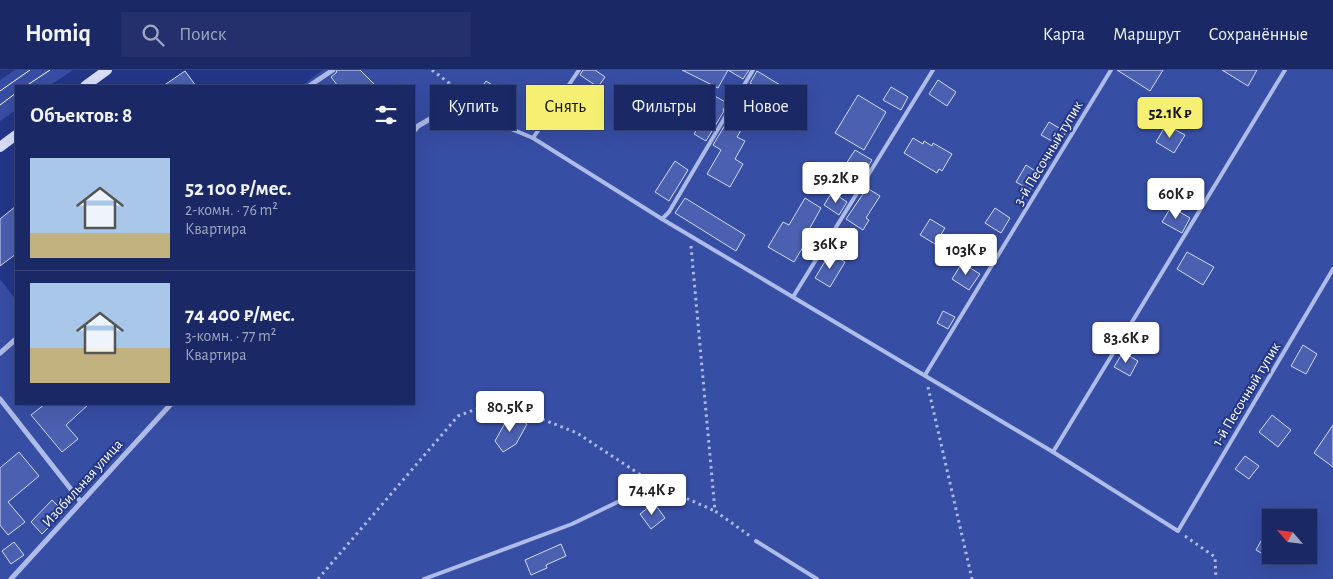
<!DOCTYPE html>
<html lang="ru">
<head>
<meta charset="utf-8">
<style>
  body { margin:0; font-family:"Alegreya Sans",sans-serif; background:#23306c; color:#f1f3f6; height:100vh; display:flex; flex-direction:column; font-size:19px; white-space:nowrap }
  * { box-sizing:border-box; margin:0 }
  p { font-size:16px; color:#9fa6bf }
  .icon { flex:none; width:28px; height:28px; fill:none; stroke:currentColor; stroke-width:2; stroke-linecap:round; stroke-linejoin:round }
  .map { position:relative; flex:1; overflow:hidden }
  .side { position:absolute; left:15px; top:15px; width:400px; height:320px; display:flex; flex-direction:column; background:#1a2866; border-radius:0px; box-shadow:0 5px 20px #0002,0 0 0 1px #38447a }
  .side>* { flex:none }
  .hud { position:absolute; left:430px; top:15px; width:475px; height:45px; display:flex; gap:10px }
  .needle { width:32px; rotate:298deg }
  .controls { position:absolute; left:1262px; top:439px; display:grid; gap:10px }
  .controls a { display:grid; place-items:center; width:55px; height:55px; border-radius:0px; background:#1a2866; box-shadow:0 5px 20px #0002,0 0 0 1px #38447a; font-size:25px }
  .price { position:absolute; translate:-50% -42px; padding:0 11px; border-radius:5px; background:#fff; color:#222; font-size:16px; line-height:32px; filter:drop-shadow(0 1px 2px #0008) }
  .price::after { content:''; position:absolute; left:50%; top:30px; width:15px; height:11px; margin-left:-8px; background:inherit; clip-path:polygon(0 0,100% 0,50% 100%) }
  .price.on { background:#f5ef72; color:#111 }
  ul { padding:0; list-style:none }
  li { display:flex; align-items:center; gap:15px; height:125px; padding:0 15px }
  li+li { border-top:1px solid #38447a }
  li span { display:grid; place-items:center; flex:none; width:140px; height:100px; border-radius:0px; color:#555 }
  li>.icon { margin-inline-start:auto }
  span .icon { width:60px; height:60px; fill:#fffc; stroke-width:1 }
  li b { font-size:21px }
  h2 { display:flex; justify-content:space-between; align-items:center; height:60px; padding:0 15px; font-size:21px }
  .chip { padding:0 18px; border-radius:0px; background:#1a2866; box-shadow:0 5px 20px #0002,0 0 0 1px #38447a; font-size:18px; line-height:45px }
  .chip.on { background:#f5ef72; color:#111 }
  header { display:flex; align-items:center; gap:30px; box-sizing:border-box; height:70px; padding:0 25px; background:#1a2866; border-bottom:1px solid #38447a }
  header strong { font-size:24px }
  nav { display:flex; gap:28px; margin-inline-start:auto; font-size:18px }
  .search { width:350px; height:45px; background:#23306c; display:flex; align-items:center; gap:12px; box-sizing:border-box; padding:0 18px; border-radius:0px; color:#9fa6bf; font-size:19px }
  .map>svg:first-child { display:block }
</style>
</head>
<body>
<header>
<strong>Homiq</strong>
<div class="search"><svg class="icon" aria-label="search" viewBox="0 0 24 24"><circle cx="10" cy="10" r="6"/><path d="M15 15l6 6"/></svg>Поиск</div>
<nav><a>Карта</a><a>Маршрут</a><a>Сохранённые</a></nav>
</header>
<div class="map">
<svg width="1333" height="509" viewBox="0 0 1333 509">
  <rect width="100%" height="100%" fill="#233688"/>
  <g fill="#374ea5" fill-rule="evenodd">
    <path d="M15 0H73L49 16H16V40L0 51V10Z"/>
    <path d="M323 0H1333V509H0V209L16 230V334H414V16H301ZM1271 448H1309V485H1271Z"/>
  </g>
  <g fill="#4b60b0" stroke="#d3daf7">
    <path d="M337 0H360L376 16H338L331 7 336 3Z"/>
    <path d="M583 0H595L605 7 598 17 580 5Z"/>
    <path d="M682 0H728L718 18Z"/>
    <path d="M728 0H749L743 9Z"/>
    <path d="M1117 0H1163L1150 21Z"/>
    <path d="M1222 0H1257L1248 16Z"/>
    <path d="M185 1 196 16H163Z"/>
    <path d="M757 1 785 18 778 31 750 13Z"/>
    <path d="M938 10 956 22 947 36 929 24Z"/>
    <path d="M486 11 497 18 489 29 478 22Z"/>
    <path d="M891 17 908 27 901 40 883 30Z"/>
    <path d="M713 25 727 33 723 40 724 41 706 71 694 64 706 43 704 42Z"/>
    <path d="M858 25 886 42 864 80 835 63Z"/>
    <path d="M731 45 745 53 737 67 745 71 735 89 743 94 730 117 707 104 721 80 713 75Z"/>
    <path d="M1049 52 1066 62 1059 75 1041 65Z"/>
    <path d="M1166 55 1185 65 1174 83 1156 72Z"/>
    <path d="M913 68 923 74 924 71 932 76 933 73 952 84 942 101 939 99 937 103 904 83Z"/>
    <path d="M855 80 872 90 862 107 844 97Z"/>
    <path d="M675 91 688 100 669 131 655 122Z"/>
    <path d="M1026 95 1040 104 1030 120 1016 112Z"/>
    <path d="M867 118 880 126 866 148 869 150 863 160 846 149Z"/>
    <path d="M832 122 847 132 839 145 824 135Z"/>
    <path d="M685 128 745 165 736 181 675 143Z"/>
    <path d="M805 128 821 138 806 165 809 167 794 192 768 177 783 152 789 155Z"/>
    <path d="M16 136V184L0 196V149Z"/>
    <path d="M1171 137 1190 148 1182 163 1162 152Z"/>
    <path d="M995 138 1010 148 1001 163 985 153Z"/>
    <path d="M930 149 945 158 935 174 920 165Z"/>
    <path d="M1187 182 1214 197 1203 215 1177 199Z"/>
    <path d="M830 183 845 192 830 217 815 208Z"/>
    <path d="M962 193 980 204 969 220 952 209Z"/>
    <path d="M943 241 955 247 948 259 937 253Z"/>
    <path d="M1303 275 1317 284 1306 304 1291 296Z"/>
    <path d="M1123 282 1138 291 1130 306 1114 297Z"/>
    <path d="M45 334H89L66 355 78 369 62 382 31 345Z"/>
    <path d="M510 344 527 354 516 374 503 382 495 371Z"/>
    <path d="M1272 345 1291 360 1278 377 1259 362Z"/>
    <path d="M1333 355V397L1314 383Z"/>
    <path d="M19 382 39 406 8 432 25 452 8 465 0 455V398Z"/>
    <path d="M1245 386 1259 396 1249 409 1235 399Z"/>
    <path d="M52 430 64 442 42 464 31 452Z"/>
    <path d="M654 433 665 448 651 459 640 444Z"/>
    <path d="M1271 453V489L1256 480Z"/>
    <path d="M14 472 24 485 11 494 2 481Z"/>
    <path d="M561 474 566 486 546 495 547 498 531 505 525 490Z"/>
  </g>
  <g fill="none" stroke-linecap="round" stroke-linejoin="round">
    <g stroke="#afbbe9" stroke-width="3" stroke-dasharray="2.5 4" stroke-linecap="butt">
      <path d="M432 0 449 13 452 27"/>
      <path d="M691 176 715 441 750 466"/>
      <path d="M928 317 972 509"/>
      <path d="M663 418 715 441"/>
      <path d="M1185 466 1215 487 1216 509"/>
      <path d="M318 509 458 346 497 331 577 363 647 409"/>
    </g>
    <g stroke="#afbbe9" stroke-width="4">
      <path d="M454 35 533 68 662 149 1053 382 1178 461 1333 199"/>
      <path d="M533 68 579 0"/>
      <path d="M662 149 669 142 753 0"/>
      <path d="M793 227 933 0"/>
      <path d="M925 305 1111 0"/>
      <path d="M1053 382 1285 0"/>
      <path d="M756 471 817 509"/>
      <path d="M424 509 572 454 655 414"/>
    </g>
    <g stroke="#afbbe9" stroke-width="5">
      <path d="M309 16 333 0"/>
      <path d="M414 61 418 56 454 35"/>
      <path d="M0 283 16 269"/>
      <path d="M0 329 81 432"/>
      <path d="M11 509 171 334"/>
    </g>
    <g stroke="#d9dff8" stroke-width="10">
      <path d="M85 16 107 0"/>
      <path d="M0 77 16 65"/>
    </g>
    <g stroke="#fff" stroke-width="1">
      <path d="M26 16 50 0"/>
      <path d="M0 21 30 0"/>
      <path d="M0 35 16 23"/>
    </g>
  </g>
  <g text-anchor="middle" stroke-width="4" stroke-linejoin="round" paint-order="stroke">
    <g font-size="15" fill="#fff" stroke="#233688">
      <text transform="translate(1048 83) rotate(-59)" y="5">3-й Песочный тупик</text>
      <text transform="translate(1246 324) rotate(-59)" y="5">1-й Песочный тупик</text>
      <text transform="translate(82 413) rotate(-48)" y="5">Изобильная улица</text>
    </g>
  </g>
</svg>
<div class="controls">
<a><svg class="needle" viewBox="-14 -14 28 28"><path d="M0-13l5 13h-10z" fill="#e53935"/><path d="M0 13l5-13h-10z" fill="#9fa6bf"/></svg></a>
</div>
<b class="price on" style="left:1170px;top:69px">52.1K ₽</b>
<b class="price" style="left:836px;top:134px">59.2K ₽</b>
<b class="price" style="left:1176px;top:150px">60K ₽</b>
<b class="price" style="left:830px;top:200px">36K ₽</b>
<b class="price" style="left:966px;top:206px">103K ₽</b>
<b class="price" style="left:1126px;top:294px">83.6K ₽</b>
<b class="price" style="left:510px;top:363px">80.5K ₽</b>
<b class="price" style="left:652px;top:446px">74.4K ₽</b>
<div class="hud">
<a class="chip">Купить</a>
<a class="chip on">Снять</a>
<a class="chip">Фильтры</a>
<a class="chip">Новое</a>
</div>
<section class="side">
<h2>Объектов: 8<svg class="icon" aria-label="filters" viewBox="0 0 24 24"><path d="M4 7h16M4 17h16"/><circle cx="9" cy="7" r="2"/><circle cx="15" cy="17" r="2"/></svg></h2>
<ul>
<li><span style="background:linear-gradient(#a9c7e8 75%,#c2b280 0)"><svg class="icon" aria-label="home" viewBox="0 0 24 24"><path d="M3 11l9-7 9 7M6 9v11h12V9"/></svg></span><div><b>52 100 ₽/мес.</b><p>2-комн. · 76 m²</p><p>Квартира</p></div></li>
<li><span style="background:linear-gradient(#a9c7e8 65%,#c2b280 0)"><svg class="icon" aria-label="home" viewBox="0 0 24 24"><path d="M3 11l9-7 9 7M6 9v11h12V9"/></svg></span><div><b>74 400 ₽/мес.</b><p>3-комн. · 77 m²</p><p>Квартира</p></div></li>
</ul>
</section>
</div>
</body>
</html>
